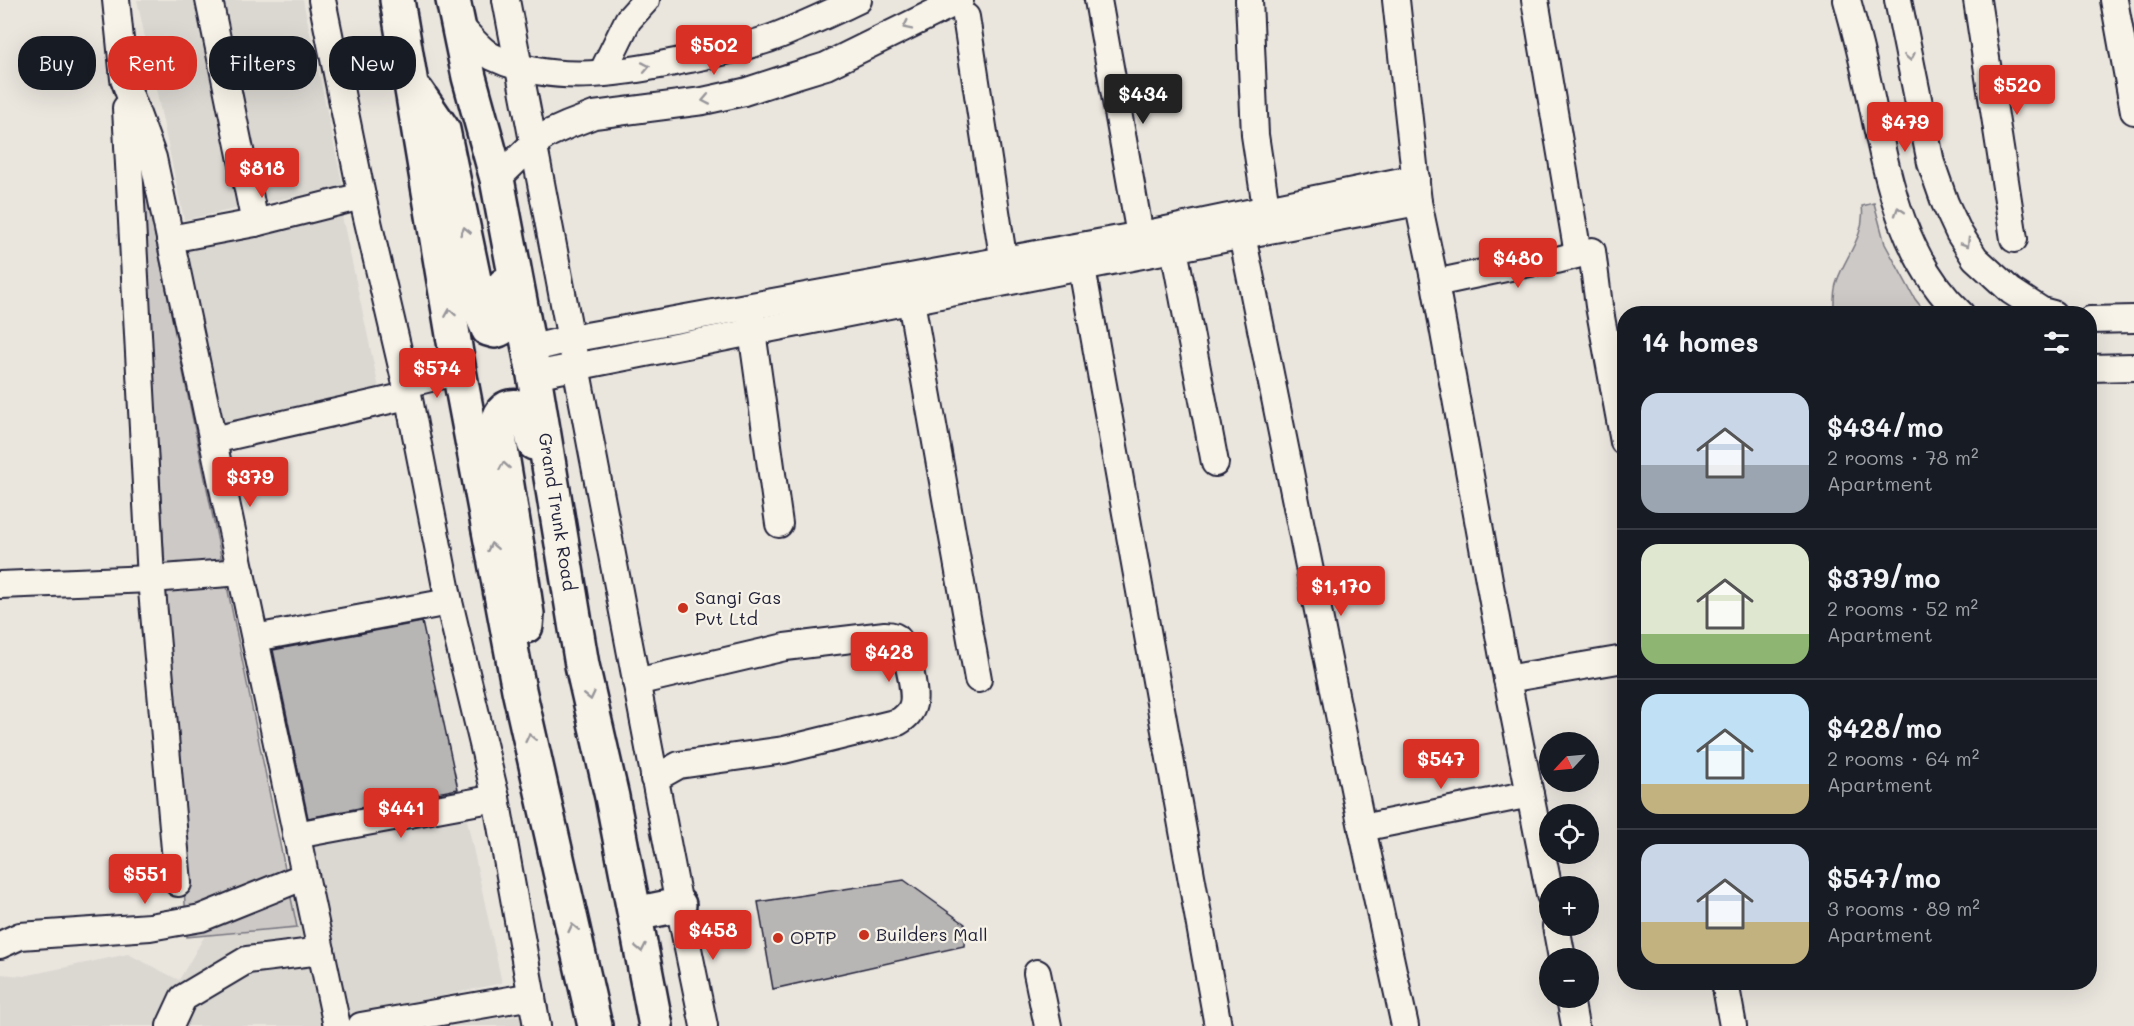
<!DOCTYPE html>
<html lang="en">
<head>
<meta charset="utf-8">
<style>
  body { margin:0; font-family:Mali,sans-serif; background:#20242c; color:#f1f3f6; height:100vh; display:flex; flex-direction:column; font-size:22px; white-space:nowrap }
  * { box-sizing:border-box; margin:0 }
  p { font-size:20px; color:#9ea1a6 }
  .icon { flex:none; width:33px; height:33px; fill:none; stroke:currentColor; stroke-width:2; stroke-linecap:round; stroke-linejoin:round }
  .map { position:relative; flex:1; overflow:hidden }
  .panel { position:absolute; left:1617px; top:306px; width:480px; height:684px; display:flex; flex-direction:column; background:#171b24; border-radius:24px; box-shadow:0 6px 24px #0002 }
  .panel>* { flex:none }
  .hud { position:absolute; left:18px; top:36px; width:570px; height:54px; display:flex; gap:12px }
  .needle { width:39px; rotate:244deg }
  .buttons { position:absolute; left:1539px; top:732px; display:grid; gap:12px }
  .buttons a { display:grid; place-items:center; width:60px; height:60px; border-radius:50%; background:#171b24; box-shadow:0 6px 24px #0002; font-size:30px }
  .price { position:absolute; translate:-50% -51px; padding:0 14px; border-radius:6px; background:#d93025; color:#fff; font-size:20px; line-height:39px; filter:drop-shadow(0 2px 3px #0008) }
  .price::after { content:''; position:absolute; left:50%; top:36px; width:18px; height:14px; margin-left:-9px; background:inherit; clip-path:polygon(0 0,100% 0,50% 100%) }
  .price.active { background:#222; color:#fff }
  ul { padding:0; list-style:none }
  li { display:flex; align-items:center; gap:18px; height:150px; padding:0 24px }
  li+li { border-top:2px solid #363941 }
  li span { display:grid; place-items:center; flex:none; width:168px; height:120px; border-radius:18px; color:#555 }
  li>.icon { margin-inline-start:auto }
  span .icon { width:72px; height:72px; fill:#fffc; stroke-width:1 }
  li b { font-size:26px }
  h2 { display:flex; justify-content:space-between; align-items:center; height:72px; padding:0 24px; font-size:26px }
  .tag { padding:0 21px; border-radius:24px; background:#171b24; box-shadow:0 6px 24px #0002; font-size:21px; line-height:54px }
  .tag.active { background:#d93025; color:#fff }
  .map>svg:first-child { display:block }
</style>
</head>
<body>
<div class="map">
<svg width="2134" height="1026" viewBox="0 0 2134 1026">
  <rect width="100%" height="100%" fill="#eae6de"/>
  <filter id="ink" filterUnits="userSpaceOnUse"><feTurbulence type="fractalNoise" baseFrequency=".0167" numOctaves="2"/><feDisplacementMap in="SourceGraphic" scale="12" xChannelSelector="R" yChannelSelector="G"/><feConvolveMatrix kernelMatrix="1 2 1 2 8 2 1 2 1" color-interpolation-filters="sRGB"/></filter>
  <g filter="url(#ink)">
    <g fill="#dbd8d2">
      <path d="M137 0H303L343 186 184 220Z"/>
      <path d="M342 216 380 393 223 427 184 250Z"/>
      <path d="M464 806 502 983 345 1017 307 839Z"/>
      <path d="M284 868 298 871 330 1026H0V974L24 976 128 954 179 980 211 925Z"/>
      <path d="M522 1015 524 1026H445Z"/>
    </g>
    <g fill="#cdc9c6" stroke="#787680" stroke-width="1.5">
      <path d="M141 167 297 927 187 937Z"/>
      <path d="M1874 203 1885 244 1915 299 1926 313H1834C1834 302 1833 291 1837 281 1846 255 1866 235 1862 206Z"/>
    </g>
    <g fill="#b8b6b5" stroke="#22223b" stroke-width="1.5">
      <path d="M422 622 458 789 308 818 273 650Z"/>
      <path d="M904 880 965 924 964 946 773 989 758 902Z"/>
    </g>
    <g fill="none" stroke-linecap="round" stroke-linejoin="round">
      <defs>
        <g id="minor">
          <path d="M116 0 124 79 153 158 337 1026"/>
          <path d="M209 0 255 223"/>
          <path d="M322 0 362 196 406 384 449 602 496 798 537 1026"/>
          <path d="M506 0 679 905 704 1026"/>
          <path d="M1098 0 1143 252"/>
          <path d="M1249 0 1255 135 1269 227"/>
          <path d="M1396 0 1418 202 1435 283 1507 679 1550 895"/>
          <path d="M1535 0 1578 254"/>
          <path d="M1847 0C1856 32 1864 65 1871 98 1887 174 1901 258 1961 314"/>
          <path d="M1898 0 1931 163 1945 203 1959 233 1975 258 2011 291 2042 311 2053 314"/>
          <path d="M1977 0 2014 239"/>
          <path d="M2114 0 2134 111"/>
          <path d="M966 17 1006 276"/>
          <path d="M457 23C468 34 479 50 493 57 555 87 627 72 690 59 718 53 747 47 774 37 803 26 830 13 858 0"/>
          <path d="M602 73 628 20 646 0"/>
          <path d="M126 108 151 579 178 883"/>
          <path d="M497 179 533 144 550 133 568 125 594 115 703 101 744 92 787 78 826 66 960 0"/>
          <path d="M1241 218 1244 245 1362 828 1405 1026"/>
          <path d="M170 239 255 223 362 196"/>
          <path d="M1174 249 1215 463"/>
          <path d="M1082 268 1218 1026"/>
          <path d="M1435 283 1539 261 1557 260 1592 251 1599 306 1624 442"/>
          <path d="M911 301 978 679"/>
          <path d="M750 317 779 524"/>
          <path d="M2090 320 2134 319"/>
          <path d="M529 349 570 339 1147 234 1416 178"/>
          <path d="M2090 368 2134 367"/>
          <path d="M534 375 1269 230 1418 202"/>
          <path d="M406 384 459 371"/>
          <path d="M213 440 407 396"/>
          <path d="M0 585 151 579 241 572"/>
          <path d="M255 638 449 602"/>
          <path d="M1507 679 1624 659"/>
          <path d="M636 682 785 647 885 635C889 635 895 635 898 639 907 648 916 692 913 704 911 713 905 718 898 722L784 750 679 765 654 779"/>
          <path d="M1362 828 1530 794"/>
          <path d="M296 835 496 798"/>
          <path d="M1556 926 1562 958"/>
          <path d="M0 945 20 936 150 927 201 918 305 876"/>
          <path d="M1037 973 1048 1026"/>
          <path d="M1725 982 1733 1026"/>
          <path d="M1570 998 1575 1026"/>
          <path d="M170 1026 183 998 247 960 321 951"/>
          <path d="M361 1026 532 996"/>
        </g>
        <g id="highway">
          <path d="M397 0 459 371 519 690 595 1026"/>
          <path d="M453 0 469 77 497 179 534 375 582 665 612 797 656 1026"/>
          <path d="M417 92 443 130 481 313 488 329 495 331C516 325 507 302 504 285"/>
          <path d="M526 626 527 614 518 552 498 431C497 416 503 404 520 407L528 416 534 443"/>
          <path d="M635 914 679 905"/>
        </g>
      </defs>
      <use href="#minor" stroke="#22223b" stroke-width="30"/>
      <use href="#highway" stroke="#22223b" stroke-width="38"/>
      <use href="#minor" stroke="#f7f3e8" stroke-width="26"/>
      <use href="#highway" stroke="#f7f3e8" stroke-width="33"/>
    </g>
    <defs><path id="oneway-chevron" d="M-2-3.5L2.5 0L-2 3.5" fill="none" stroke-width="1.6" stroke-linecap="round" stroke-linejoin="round" transform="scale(1.5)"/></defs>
    <g stroke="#97959a">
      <use href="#oneway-chevron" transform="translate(907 26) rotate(154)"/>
      <use href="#oneway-chevron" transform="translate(1910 57) rotate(79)"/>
      <use href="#oneway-chevron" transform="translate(646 67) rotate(-11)"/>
      <use href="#oneway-chevron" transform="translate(706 100) rotate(169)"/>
      <use href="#oneway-chevron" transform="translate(1899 211) rotate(-108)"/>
      <use href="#oneway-chevron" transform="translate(465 231) rotate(-103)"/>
      <use href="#oneway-chevron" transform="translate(1966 243) rotate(58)"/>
      <use href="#oneway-chevron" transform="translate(450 313) rotate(-99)"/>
      <use href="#oneway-chevron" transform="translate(504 466) rotate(-100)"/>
      <use href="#oneway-chevron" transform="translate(492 547) rotate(-101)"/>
      <use href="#oneway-chevron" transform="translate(590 696) rotate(77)"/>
      <use href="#oneway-chevron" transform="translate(530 738) rotate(-103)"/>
      <use href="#oneway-chevron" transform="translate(573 928) rotate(-103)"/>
      <use href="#oneway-chevron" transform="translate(641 948) rotate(79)"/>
    </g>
  </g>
  <g fill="#c8321e" stroke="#f7f3e8" stroke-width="2">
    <circle cx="683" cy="608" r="6"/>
    <circle cx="864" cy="935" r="6"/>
    <circle cx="778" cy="938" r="6"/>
  </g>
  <g text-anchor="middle" stroke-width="4.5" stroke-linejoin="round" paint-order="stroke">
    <g font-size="18" fill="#22223b" stroke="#f7f3e8">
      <text transform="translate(557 512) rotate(81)" y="6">Grand Trunk Road</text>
    </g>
    <g font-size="18" fill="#22223b" stroke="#f7f3e8" text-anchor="start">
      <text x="695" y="604">Sangi Gas<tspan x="695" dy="21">Pvt Ltd</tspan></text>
      <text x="876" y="941">Builders Mall</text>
      <text x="790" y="944">OPTP</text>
    </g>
  </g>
</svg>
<div class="buttons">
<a><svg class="needle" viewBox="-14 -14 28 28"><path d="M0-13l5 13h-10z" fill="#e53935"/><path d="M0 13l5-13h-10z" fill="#9ea1a6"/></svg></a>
<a><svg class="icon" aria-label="locate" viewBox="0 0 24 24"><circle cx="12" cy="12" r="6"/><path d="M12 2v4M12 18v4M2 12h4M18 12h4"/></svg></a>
<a>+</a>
<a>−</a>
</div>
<b class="price" style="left:714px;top:76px">$502</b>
<b class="price" style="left:2017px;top:116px">$520</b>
<b class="price active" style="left:1143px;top:125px">$434</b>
<b class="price" style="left:1905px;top:153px">$479</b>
<b class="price" style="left:262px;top:199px">$818</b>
<b class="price" style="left:1518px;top:289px">$480</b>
<b class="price" style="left:437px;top:399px">$574</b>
<b class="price" style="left:250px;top:508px">$379</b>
<b class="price" style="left:1341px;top:617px">$1,170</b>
<b class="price" style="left:889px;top:683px">$428</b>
<b class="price" style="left:1441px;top:790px">$547</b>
<b class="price" style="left:401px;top:839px">$441</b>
<b class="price" style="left:145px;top:905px">$551</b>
<b class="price" style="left:713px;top:961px">$458</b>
<div class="hud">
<a class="tag">Buy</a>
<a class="tag active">Rent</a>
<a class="tag">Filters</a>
<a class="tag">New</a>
</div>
<section class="panel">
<h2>14 homes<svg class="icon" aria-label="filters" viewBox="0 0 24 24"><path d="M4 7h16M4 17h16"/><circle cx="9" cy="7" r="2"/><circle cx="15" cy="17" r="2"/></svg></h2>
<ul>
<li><span style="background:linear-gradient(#c9d6e8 60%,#9aa5b1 0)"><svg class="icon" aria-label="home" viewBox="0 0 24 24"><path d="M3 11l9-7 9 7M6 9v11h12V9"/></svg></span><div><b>$434/mo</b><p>2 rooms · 78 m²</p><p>Apartment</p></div></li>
<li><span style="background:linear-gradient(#dfe7d0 75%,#8fb573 0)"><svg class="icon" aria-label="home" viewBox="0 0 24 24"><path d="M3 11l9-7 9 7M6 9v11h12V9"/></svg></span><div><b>$379/mo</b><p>2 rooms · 52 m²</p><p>Apartment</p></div></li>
<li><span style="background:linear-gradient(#bfe0f5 75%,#c2b280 0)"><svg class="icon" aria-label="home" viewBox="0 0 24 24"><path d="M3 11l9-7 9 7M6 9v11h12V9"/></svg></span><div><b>$428/mo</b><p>2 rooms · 64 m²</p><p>Apartment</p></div></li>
<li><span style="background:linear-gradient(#c9d6e8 65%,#c2b280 0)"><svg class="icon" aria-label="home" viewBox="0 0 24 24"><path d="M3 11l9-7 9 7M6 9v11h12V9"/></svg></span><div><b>$547/mo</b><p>3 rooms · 89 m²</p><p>Apartment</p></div></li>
</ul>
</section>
</div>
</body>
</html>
